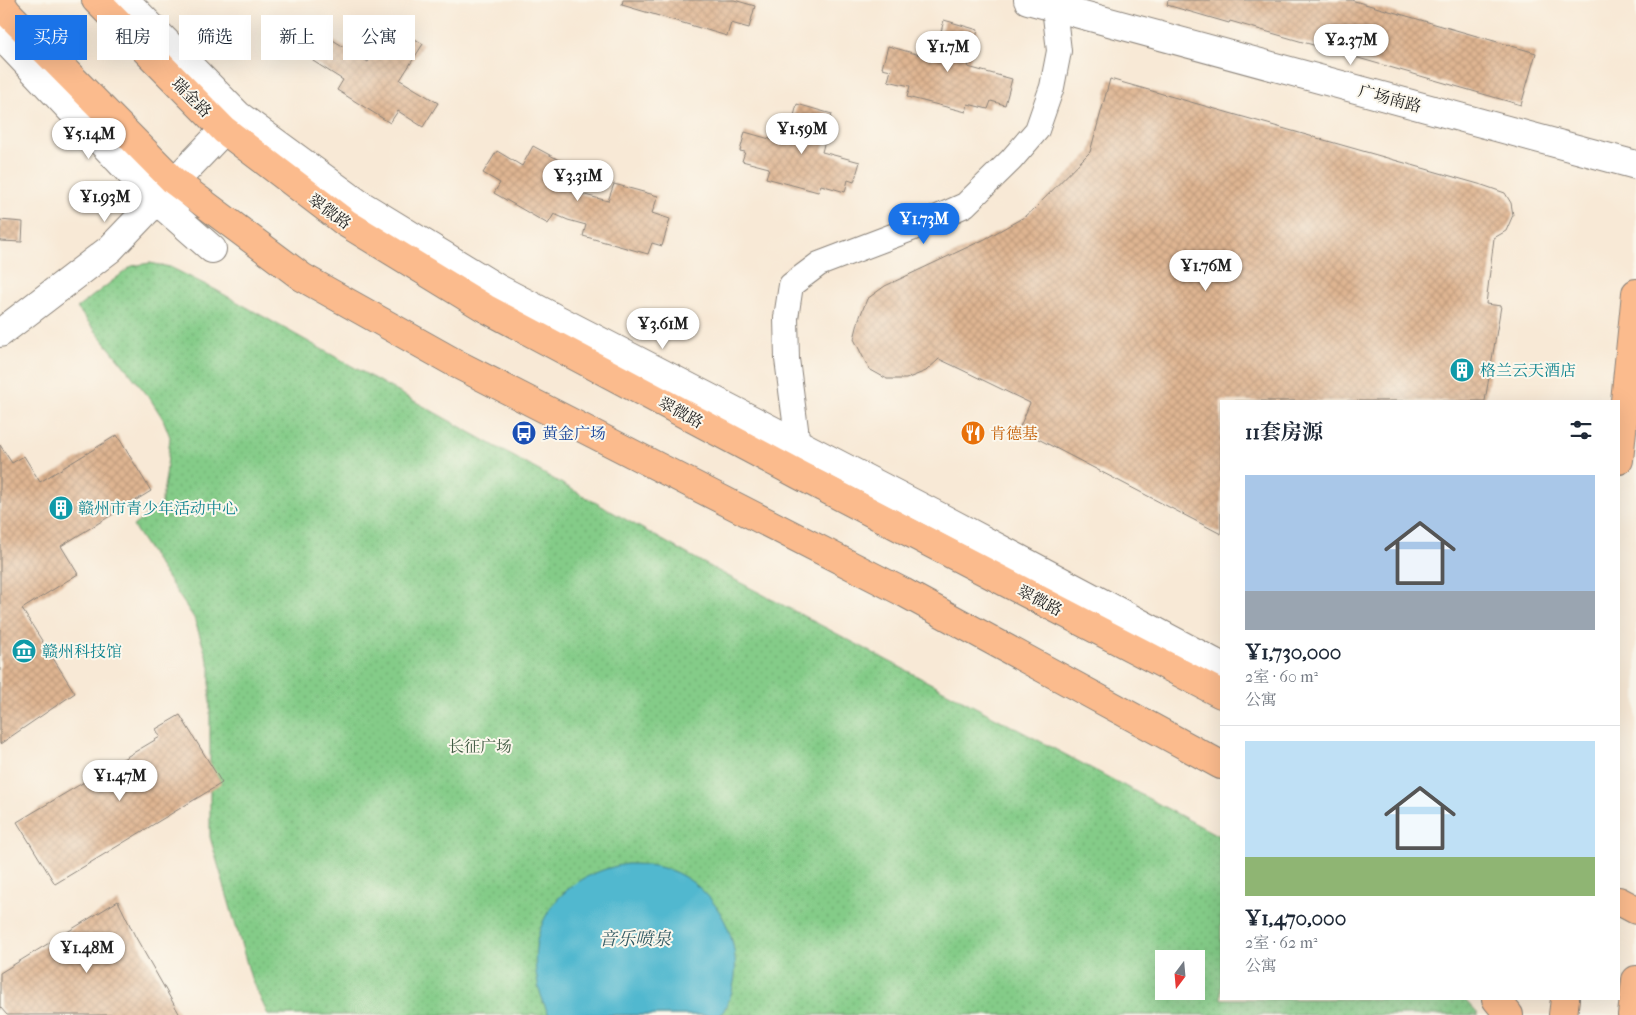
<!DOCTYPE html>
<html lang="zh">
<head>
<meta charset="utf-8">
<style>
  body { margin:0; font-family:"IM FELL French Canon","Noto Serif SC",serif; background:#f6f6f7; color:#1f2937; height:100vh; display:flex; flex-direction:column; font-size:19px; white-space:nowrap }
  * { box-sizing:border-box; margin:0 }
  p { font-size:16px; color:#747a83 }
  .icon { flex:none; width:28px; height:28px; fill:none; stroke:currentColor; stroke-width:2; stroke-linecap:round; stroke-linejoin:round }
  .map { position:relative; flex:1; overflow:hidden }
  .sheet { position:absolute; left:1220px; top:400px; width:400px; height:600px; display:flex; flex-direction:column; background:#fff; border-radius:0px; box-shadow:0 5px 20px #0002 }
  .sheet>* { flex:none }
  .top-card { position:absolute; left:15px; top:15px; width:475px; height:45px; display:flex; gap:10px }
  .needle { width:32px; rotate:196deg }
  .fabs { position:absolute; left:1155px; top:950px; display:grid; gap:10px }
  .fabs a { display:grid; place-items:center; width:50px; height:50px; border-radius:0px; background:#fff; box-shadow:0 5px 20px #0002; font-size:25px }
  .price { position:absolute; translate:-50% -42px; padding:0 11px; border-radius:18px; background:#fff; color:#222; font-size:16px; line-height:32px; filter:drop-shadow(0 1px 2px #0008) }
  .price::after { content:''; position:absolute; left:50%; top:30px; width:15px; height:11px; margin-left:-8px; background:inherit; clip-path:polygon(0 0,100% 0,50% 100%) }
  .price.current { background:#1a73e8; color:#fff }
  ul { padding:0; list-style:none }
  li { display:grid; align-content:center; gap:10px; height:265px; padding:0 25px }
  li+li { border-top:1px solid #e0e1e3 }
  li span { display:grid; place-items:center; height:155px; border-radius:0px; color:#555 }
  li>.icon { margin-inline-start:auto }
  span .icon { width:90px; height:90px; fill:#fffc; stroke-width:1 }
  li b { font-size:21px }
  h2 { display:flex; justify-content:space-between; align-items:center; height:60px; padding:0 25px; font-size:21px }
  .pill { padding:0 18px; border-radius:0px; background:#fff; box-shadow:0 5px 20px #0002; font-size:18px; line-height:45px }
  .pill.current { background:#1a73e8; color:#fff }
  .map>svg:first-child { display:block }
</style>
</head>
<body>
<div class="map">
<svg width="1636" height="1015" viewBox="0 0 1636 1015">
  <defs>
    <pattern id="park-dots" width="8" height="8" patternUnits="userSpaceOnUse" patternTransform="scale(1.25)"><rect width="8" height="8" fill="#84cc88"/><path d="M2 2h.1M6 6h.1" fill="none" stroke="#71af75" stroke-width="1.8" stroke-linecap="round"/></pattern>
    <pattern id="building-cross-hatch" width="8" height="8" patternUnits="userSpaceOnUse" patternTransform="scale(1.25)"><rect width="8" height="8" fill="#dfb592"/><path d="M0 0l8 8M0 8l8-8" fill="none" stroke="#bf9b7d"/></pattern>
  </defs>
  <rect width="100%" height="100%" fill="#fbf7ec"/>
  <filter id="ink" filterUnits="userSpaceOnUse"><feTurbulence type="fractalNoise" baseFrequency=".02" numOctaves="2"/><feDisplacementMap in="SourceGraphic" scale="10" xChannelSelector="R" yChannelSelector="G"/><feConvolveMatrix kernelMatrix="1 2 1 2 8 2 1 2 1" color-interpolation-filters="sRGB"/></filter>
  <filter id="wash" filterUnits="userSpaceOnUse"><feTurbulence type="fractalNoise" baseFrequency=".0096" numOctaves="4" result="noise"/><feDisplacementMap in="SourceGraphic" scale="20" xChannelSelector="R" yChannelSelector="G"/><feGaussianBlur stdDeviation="1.12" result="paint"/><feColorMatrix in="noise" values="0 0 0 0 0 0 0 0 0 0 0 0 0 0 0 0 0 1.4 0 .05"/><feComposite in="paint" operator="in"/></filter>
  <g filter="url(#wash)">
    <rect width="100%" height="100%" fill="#f8e9d6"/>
    <path fill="url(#park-dots)" stroke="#507452" fill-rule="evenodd" d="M150 263 170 267 216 290 707 565 1221 837V999H1464L1479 1015H268L251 978 210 837V667L194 618 133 526 161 504 166 476 170 437 163 419 149 397 77 308 132 266ZM1164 959H1196V991H1164Z"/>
    <path fill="#51b8cf" stroke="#366a76" d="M627 864C647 864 665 866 683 876 730 903 752 968 721 1015H549C514 943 548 877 627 864Z"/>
    <g id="blocks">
      <g fill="url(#building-cross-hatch)">
        <path d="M623 0H734L755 6 749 28 731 23 727 36 622 5Z"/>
        <path d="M1168 0H1351L1536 53 1521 105 1230 21 1229 23 1167 5Z"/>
        <path d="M944 20 978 30 968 67 1012 79 1005 105 991 101 988 109 968 104 966 112 907 97 910 86 888 81 891 70 882 68 888 46 934 59Z"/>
        <path d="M392 25 423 44 400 80 438 103 423 127 398 111 390 123 337 90 343 80 313 61 328 37 368 62Z"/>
        <path d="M1110 79 1482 185 1505 193 1511 203 1513 215 1506 231 1494 238 1486 304 1501 306 1485 401H1221V534L1019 429 1030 403 954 366 939 359 926 371 906 379H887L869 369 854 339 859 319 867 299 885 286 985 239 1026 216 1034 209 1090 152Z"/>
        <path d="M797 104 832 114 822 152 860 162 854 182 848 180 845 192 821 185 818 192 766 178 769 168 742 161 745 152 740 151 745 132 787 144Z"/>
        <path d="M533 146 572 167 564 183 581 194 608 201 614 184 658 196 652 213 670 219 662 246 652 243 648 254 583 236 586 225 568 220 554 214 548 224 494 193 500 183 483 173 497 151 522 166Z"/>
        <path d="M0 220 23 222 22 242 0 241Z"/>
        <path d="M117 435 151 491 61 546 78 574 22 609 75 693 0 744V445L12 463 24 456 40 482Z"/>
        <path d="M180 715 222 783 55 884 17 822 160 737 156 729Z"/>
        <path d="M118 901 135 936 180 1015H7L0 1007V973Z"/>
      </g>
    </g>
  </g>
  <g filter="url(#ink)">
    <use href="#blocks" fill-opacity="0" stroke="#8a8279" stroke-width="1"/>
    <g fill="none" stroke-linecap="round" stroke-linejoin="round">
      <defs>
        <path id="minor" d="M800 460 787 359 786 318 791 285 819 264 911 229 965 205 1011 160 1037 130 1052 87 1059 51 1054 7"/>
        <g id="tertiary">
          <path d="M125 0 238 115 358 203 497 288 942 518 1221 666"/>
          <path d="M1028 0 1636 165"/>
          <path d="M0 35 156 200 212 249"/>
          <path d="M0 333 110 249 224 130"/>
        </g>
        <g id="primary">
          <path d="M96 0 224 130 346 223 485 308 801 476 1221 694"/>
          <path d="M0 1 7 12 174 181 302 277 457 364 903 592 1221 765"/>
          <path d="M1619 460 1636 293"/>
          <path d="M1619 901 1636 910"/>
          <path d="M1496 999 1509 1015"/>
          <path d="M1563 1015 1565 999"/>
          <path d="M1632 1015 1636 980"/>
        </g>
      </defs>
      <use href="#minor" stroke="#8a8279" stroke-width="26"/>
      <use href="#tertiary" stroke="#8a8279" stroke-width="30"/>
      <use href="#primary" stroke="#8a8279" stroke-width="30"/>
      <use href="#minor" stroke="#fff" stroke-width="24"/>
      <use href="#tertiary" stroke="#fff" stroke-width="28"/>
      <use href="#primary" stroke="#fbbb8d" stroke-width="28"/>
    </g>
  </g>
  <defs>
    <symbol id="building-disc" viewBox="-11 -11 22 22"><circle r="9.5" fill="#0f9aa8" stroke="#fbf7ec"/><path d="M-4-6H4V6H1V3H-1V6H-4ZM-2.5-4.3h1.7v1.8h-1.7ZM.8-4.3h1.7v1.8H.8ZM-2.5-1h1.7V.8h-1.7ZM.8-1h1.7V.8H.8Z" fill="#fff"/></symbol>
    <symbol id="bus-disc" viewBox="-11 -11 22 22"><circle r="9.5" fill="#1a4fb4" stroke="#fbf7ec"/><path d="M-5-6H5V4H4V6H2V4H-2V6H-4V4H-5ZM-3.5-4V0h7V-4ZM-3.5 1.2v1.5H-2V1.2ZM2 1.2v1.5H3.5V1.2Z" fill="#fff"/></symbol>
    <symbol id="restaurant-disc" viewBox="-11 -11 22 22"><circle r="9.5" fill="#e8710a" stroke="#fbf7ec"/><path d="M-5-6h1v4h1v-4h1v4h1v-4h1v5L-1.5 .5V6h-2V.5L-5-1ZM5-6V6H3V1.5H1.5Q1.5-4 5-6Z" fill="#fff"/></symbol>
    <symbol id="museum-disc" viewBox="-11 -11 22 22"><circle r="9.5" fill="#0f9aa8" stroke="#fbf7ec"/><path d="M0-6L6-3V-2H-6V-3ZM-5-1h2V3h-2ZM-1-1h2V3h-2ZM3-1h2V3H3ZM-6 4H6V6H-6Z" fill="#fff"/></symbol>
  </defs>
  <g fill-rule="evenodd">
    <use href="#building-disc" x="1448" y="356" width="28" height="28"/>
    <use href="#bus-disc" x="510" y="419" width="28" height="28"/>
    <use href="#restaurant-disc" x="959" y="419" width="28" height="28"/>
    <use href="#building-disc" x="47" y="494" width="28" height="28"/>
    <use href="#museum-disc" x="10" y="637" width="28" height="28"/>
  </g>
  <g text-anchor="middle" stroke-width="4" stroke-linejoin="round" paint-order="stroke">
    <g font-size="16" fill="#1c1c1c" stroke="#fbf7ec">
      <text transform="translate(192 97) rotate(45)" y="6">瑞金路</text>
      <text transform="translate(1390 98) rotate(15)" y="6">广场南路</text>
      <text transform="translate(330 211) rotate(36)" y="6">翠微路</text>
      <text transform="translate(681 412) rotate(28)" y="6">翠微路</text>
      <text transform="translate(1040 600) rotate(27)" y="6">翠微路</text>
    </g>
    <g font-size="16" fill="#0d838f" stroke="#fbf7ec" text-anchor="start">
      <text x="1480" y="376">格兰云天酒店</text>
      <text x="78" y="514">赣州市青少年活动中心</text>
      <text x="42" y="657">赣州科技馆</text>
    </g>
    <g font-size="16" fill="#164399" stroke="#fbf7ec" text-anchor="start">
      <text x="542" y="439">黄金广场</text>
    </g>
    <g font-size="16" fill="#c56008" stroke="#fbf7ec" text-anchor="start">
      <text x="990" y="439">肯德基</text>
    </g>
    <g font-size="16" fill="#405a42" stroke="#fbf7ec">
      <text x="480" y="752">长征广场</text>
    </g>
    <g font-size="18" font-style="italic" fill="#315a64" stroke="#fbf7ec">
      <text x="635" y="945">音乐喷泉</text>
    </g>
  </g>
</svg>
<div class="fabs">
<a><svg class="needle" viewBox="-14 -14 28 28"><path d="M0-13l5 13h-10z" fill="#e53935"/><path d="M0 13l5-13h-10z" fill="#747a83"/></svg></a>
</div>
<b class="price" style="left:1351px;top:66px">¥2.37M</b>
<b class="price" style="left:948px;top:73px">¥1.7M</b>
<b class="price" style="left:802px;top:155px">¥1.59M</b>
<b class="price" style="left:89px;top:160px">¥5.14M</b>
<b class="price" style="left:578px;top:202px">¥3.31M</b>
<b class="price" style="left:105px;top:223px">¥1.93M</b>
<b class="price current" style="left:924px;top:245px">¥1.73M</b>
<b class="price" style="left:1206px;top:292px">¥1.76M</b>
<b class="price" style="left:663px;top:350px">¥3.61M</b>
<b class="price" style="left:120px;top:802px">¥1.47M</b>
<b class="price" style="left:87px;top:974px">¥1.48M</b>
<div class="top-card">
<a class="pill current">买房</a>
<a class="pill">租房</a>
<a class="pill">筛选</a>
<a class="pill">新上</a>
<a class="pill">公寓</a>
</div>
<section class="sheet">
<h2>11套房源<svg class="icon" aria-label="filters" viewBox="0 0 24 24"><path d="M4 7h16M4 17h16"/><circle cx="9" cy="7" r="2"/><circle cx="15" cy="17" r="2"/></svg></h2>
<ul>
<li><span style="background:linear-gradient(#a9c7e8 75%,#9aa5b1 0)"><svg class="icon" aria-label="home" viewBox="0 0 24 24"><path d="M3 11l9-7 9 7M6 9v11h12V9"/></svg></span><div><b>¥1,730,000</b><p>2室 · 60 m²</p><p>公寓</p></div></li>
<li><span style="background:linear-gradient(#bfe0f5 75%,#8fb573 0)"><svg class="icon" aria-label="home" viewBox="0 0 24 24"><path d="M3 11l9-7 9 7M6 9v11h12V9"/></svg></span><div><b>¥1,470,000</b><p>2室 · 62 m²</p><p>公寓</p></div></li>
</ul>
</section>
</div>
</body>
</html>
